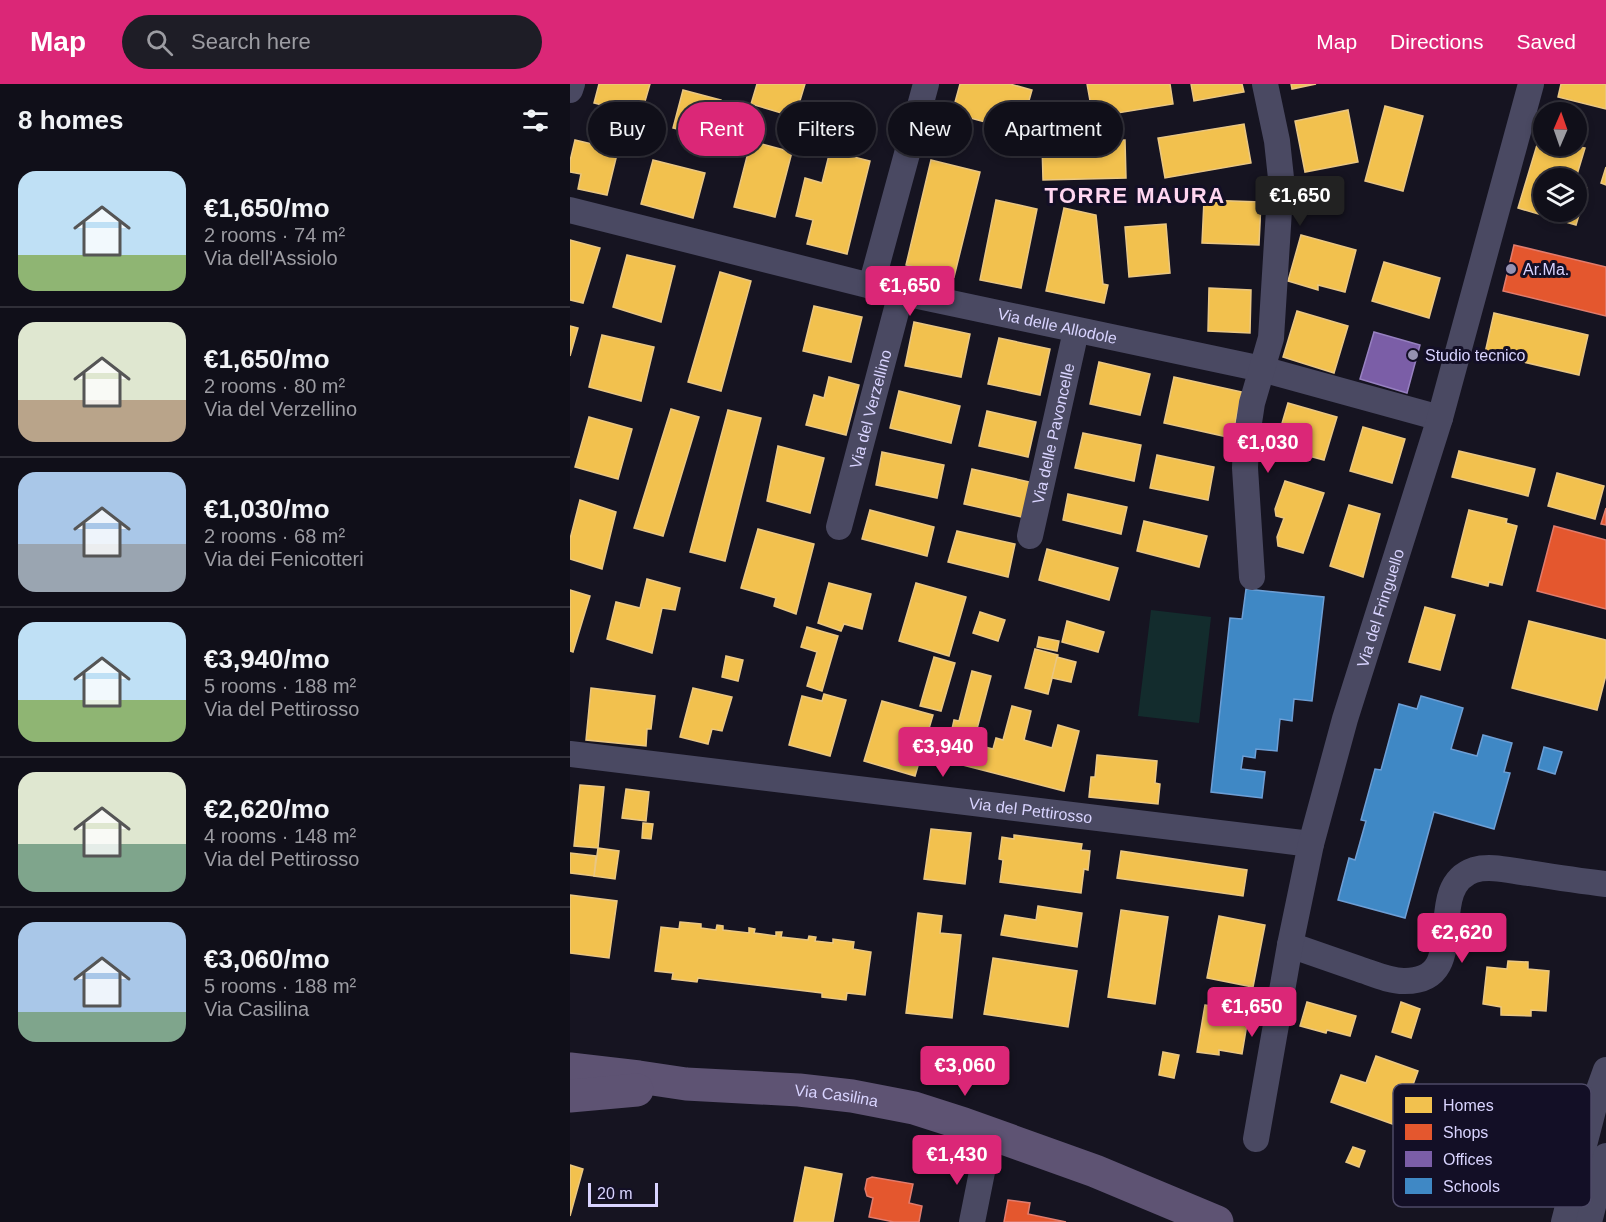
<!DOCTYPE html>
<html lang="en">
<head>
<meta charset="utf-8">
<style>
  body { margin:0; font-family:Arial,sans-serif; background:#1e1d26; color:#f1f3f6; height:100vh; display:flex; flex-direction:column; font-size:22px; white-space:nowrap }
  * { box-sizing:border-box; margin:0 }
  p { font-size:20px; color:#9c9ca2 }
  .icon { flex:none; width:33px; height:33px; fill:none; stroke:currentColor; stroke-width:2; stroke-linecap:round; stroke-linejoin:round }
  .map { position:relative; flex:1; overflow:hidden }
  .sheet { display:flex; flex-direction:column; background:#100f19; width:570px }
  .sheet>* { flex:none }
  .banner { position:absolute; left:18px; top:18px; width:570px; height:54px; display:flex; gap:12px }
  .needle { width:39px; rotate:2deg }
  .buttons { position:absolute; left:963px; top:18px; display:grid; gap:12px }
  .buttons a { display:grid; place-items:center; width:54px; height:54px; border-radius:50%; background:#100f19; box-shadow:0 3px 9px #0003,0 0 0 2px #302f38; font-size:30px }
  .scale { position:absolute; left:18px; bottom:15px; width:70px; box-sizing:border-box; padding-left:6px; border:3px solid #d9d4ff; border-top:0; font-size:16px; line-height:21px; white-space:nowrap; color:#d9d4ff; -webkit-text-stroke:4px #130f26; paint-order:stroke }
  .price { position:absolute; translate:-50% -51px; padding:0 14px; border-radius:6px; background:#db2777; color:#fff; font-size:20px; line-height:39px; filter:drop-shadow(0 2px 3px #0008) }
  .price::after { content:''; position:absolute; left:50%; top:36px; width:18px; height:14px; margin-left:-9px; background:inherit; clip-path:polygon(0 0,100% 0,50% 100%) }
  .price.on { background:#222; color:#fff }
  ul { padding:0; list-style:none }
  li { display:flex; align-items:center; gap:18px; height:150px; padding:0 18px }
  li+li { border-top:2px solid #302f38 }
  li span { display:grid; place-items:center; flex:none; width:168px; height:120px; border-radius:18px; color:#555 }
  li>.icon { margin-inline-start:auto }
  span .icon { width:72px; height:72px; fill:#fffc; stroke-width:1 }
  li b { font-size:26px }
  h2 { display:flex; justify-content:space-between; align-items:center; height:72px; padding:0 18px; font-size:26px }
  .tag { padding:0 21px; border-radius:27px; background:#100f19; box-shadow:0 3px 9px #0003,0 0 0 2px #302f38; font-size:21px; line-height:54px }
  .tag.on { background:#db2777; color:#fff }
  header { display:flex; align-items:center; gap:36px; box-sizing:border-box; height:84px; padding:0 30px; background:#db2777; color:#fff }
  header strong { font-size:28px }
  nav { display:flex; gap:33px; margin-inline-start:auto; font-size:21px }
  .search { width:420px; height:54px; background:#1e1d26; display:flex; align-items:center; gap:15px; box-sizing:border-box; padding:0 21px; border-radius:33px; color:#9c9ca2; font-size:22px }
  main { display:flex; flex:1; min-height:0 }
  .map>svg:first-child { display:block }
</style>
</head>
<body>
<header>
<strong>Map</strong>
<div class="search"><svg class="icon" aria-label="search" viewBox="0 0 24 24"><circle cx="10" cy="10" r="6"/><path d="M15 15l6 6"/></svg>Search here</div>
<nav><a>Map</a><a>Directions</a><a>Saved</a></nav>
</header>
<main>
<section class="sheet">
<h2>8 homes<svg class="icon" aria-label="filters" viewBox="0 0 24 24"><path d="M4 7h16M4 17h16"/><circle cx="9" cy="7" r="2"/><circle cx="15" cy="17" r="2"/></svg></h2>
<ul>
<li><span style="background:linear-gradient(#bfe0f5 70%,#8fb573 0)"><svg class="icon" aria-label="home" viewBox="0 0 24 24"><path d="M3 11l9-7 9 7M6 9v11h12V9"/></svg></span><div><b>€1,650/mo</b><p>2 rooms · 74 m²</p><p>Via dell'Assiolo</p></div></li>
<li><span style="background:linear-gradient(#dfe7d0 65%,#b9a48a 0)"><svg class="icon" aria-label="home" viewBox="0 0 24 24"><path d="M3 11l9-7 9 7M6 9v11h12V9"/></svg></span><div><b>€1,650/mo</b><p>2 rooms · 80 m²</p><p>Via del Verzellino</p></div></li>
<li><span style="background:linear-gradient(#a9c7e8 60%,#9aa5b1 0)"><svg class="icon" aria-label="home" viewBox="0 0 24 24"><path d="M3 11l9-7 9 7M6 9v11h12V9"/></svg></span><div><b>€1,030/mo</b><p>2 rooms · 68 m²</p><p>Via dei Fenicotteri</p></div></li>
<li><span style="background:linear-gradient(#bfe0f5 65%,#8fb573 0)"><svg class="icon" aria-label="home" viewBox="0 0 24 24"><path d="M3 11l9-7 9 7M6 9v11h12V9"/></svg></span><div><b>€3,940/mo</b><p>5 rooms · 188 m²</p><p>Via del Pettirosso</p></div></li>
<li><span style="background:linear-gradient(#dfe7d0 60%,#7fa58c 0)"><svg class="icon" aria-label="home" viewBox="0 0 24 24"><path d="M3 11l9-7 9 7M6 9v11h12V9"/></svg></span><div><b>€2,620/mo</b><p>4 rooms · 148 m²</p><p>Via del Pettirosso</p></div></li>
<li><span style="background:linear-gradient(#a9c7e8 75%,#7fa58c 0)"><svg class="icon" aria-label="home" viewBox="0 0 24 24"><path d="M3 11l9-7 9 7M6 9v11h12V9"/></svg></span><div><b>€3,060/mo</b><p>5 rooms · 188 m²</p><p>Via Casilina</p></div></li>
</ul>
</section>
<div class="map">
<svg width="1036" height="1138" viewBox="0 0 1036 1138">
  <rect width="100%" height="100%" fill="#161421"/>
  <path fill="#132c2d" d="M581 526 641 533 629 639 568 632Z"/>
  <g fill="#f2c14e" stroke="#eac783" stroke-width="1.5">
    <path d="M29 0H80L71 31 24 19Z"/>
    <path d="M187 0H235L225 33 181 20Z"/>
    <path d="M390 0H440L462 6 458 20 463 22 455 49 382 29Z"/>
    <path d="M517 0H600L603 20 523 33Z"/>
    <path d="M621 0H672L674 8 624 17Z"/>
    <path d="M721 0H746L722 5Z"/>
    <path d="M991 0H1036V25L988 13Z"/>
    <path d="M113 6 151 16 142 54 103 44Z"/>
    <path d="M815 22 853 32 833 107 795 97Z"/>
    <path d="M778 26 788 78 735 88 725 37Z"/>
    <path d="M674 40 681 79 595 94 588 54Z"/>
    <path d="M970 51 974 52V62H1006L1015 64 1006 94H974V128H1006V101L1017 104 1006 141 948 124Z"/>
    <path d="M5 56 48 66 37 111 8 105 11 90 0 88V77Z"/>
    <path d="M555 56 556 94 473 96 472 59Z"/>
    <path d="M181 57 222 68 205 133 164 123Z"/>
    <path d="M260 67 300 77 277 170 237 160 243 136 226 132 235 94 252 99Z"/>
    <path d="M83 76 135 89 123 134 71 120Z"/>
    <path d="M361 76 410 88 384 193 336 181Z"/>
    <path d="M1036 83V101L1031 99Z"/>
    <path d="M426 116 467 125 451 204 410 196Z"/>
    <path d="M634 116 691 118 689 161 632 159Z"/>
    <path d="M494 124 526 131 533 200 538 201 534 219 476 207Z"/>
    <path d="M596 140 600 189 559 193 555 143Z"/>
    <path d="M731 151 786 166 775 208 748 201V206L718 197Z"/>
    <path d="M0 156 30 164 13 219 0 216Z"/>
    <path d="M57 171 105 182 91 238 43 223Z"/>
    <path d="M814 178 870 194 859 234 802 217Z"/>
    <path d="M150 188 181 197 151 307 118 298Z"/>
    <path d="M639 204 681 206 680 249 638 247Z"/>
    <path d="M244 222 292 233 281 278 233 267Z"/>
    <path d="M727 227 778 242 764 289 713 273Z"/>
    <path d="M924 229 1018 251 1009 291 915 269Z"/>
    <path d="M344 238 400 250 391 293 335 282Z"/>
    <path d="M0 242 8 244 0 272Z"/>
    <path d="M32 251 84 263 71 317 19 303Z"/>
    <path d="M429 254 480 265 470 311 418 300Z"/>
    <path d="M529 278 580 290 570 331 520 320Z"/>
    <path d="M259 293 289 301 276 351 236 341 244 311 254 314Z"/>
    <path d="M604 293 672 308 662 354 594 339Z"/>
    <path d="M329 307 390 322 381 359 320 344Z"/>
    <path d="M718 319 767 333 754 376 705 363Z"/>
    <path d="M101 325 129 333 93 452 64 444Z"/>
    <path d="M158 326 191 334 155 477 120 468Z"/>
    <path d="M417 327 466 338 458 373 409 362Z"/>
    <path d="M19 333 62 345 48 395 5 383Z"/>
    <path d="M793 343 835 355 822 399 780 387Z"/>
    <path d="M513 349 571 361 564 397 505 384Z"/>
    <path d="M208 362 254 374 240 429 197 417Z"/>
    <path d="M889 367 965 385 958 412 882 393Z"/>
    <path d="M312 368 374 381 367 414 306 401Z"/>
    <path d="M587 371 644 383 638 416 580 404Z"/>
    <path d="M402 385 464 399 456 434 394 420Z"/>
    <path d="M987 389 1034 402 1025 435 978 422Z"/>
    <path d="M715 397 754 409 733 469 708 462 707 453 714 434 706 432 705 425Z"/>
    <path d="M498 410 557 423 551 450 493 436Z"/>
    <path d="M10 416 46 428 32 485 0 475V455Z"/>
    <path d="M779 421 810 430 793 493 760 482Z"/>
    <path d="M300 426 364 443 357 472 292 455Z"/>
    <path d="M899 426 937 435 936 439 947 442 932 501 919 498 918 502 882 493Z"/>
    <path d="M574 437 637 452 629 483 567 467Z"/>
    <path d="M188 445 244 460 226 530 204 522 206 514 171 504Z"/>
    <path d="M387 447 445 460 438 493 378 478Z"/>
    <path d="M477 465 548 484 539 516 469 496Z"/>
    <path d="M77 495 110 504 105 526 92 524 82 569 37 555 46 518 70 524Z"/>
    <path d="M259 499 301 510 292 545 274 540 271 547 248 539Z"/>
    <path d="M346 499 396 513 379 572 329 557Z"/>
    <path d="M0 506 20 512 3 568 0 567Z"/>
    <path d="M855 523 885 531 870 586 839 578Z"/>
    <path d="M410 528 435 536 428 557 403 549Z"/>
    <path d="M497 537 534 548 528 568 492 558Z"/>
    <path d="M959 537 1036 556V591L1027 626 942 604Z"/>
    <path d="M237 543 268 552 252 607 237 602 247 568 231 563Z"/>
    <path d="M469 553 489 557 487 567 467 563Z"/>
    <path d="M465 565 488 571 478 610 455 604Z"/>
    <path d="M156 572 173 576 168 597 152 593Z"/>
    <path d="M364 573 385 579 371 627 350 622Z"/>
    <path d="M487 573 506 578 501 598 482 594Z"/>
    <path d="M402 587 421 592 403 660 423 665 426 654 433 656 442 622 461 627 454 656 482 664 488 641 509 647 494 707 377 677 382 655 380 654 384 636 389 637Z"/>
    <path d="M21 604 85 612 81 645H77L76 662 16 656Z"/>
    <path d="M123 604 162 613 152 647 142 645 138 660 110 653Z"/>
    <path d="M254 610 276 616 260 672 219 661 232 612 252 617Z"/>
    <path d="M312 617 363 631 345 692 294 677Z"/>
    <path d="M527 671 587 677 585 699 590 700 588 720 519 713 521 693H525Z"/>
    <path d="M10 701 34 703 28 764 4 762Z"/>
    <path d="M56 705 79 708 76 737 52 734Z"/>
    <path d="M73 739 83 740 81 755 72 754Z"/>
    <path d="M361 745 401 749 395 800 354 795Z"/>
    <path d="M444 751 512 760 511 766 520 767 518 786 514 785 511 809 430 798 433 776 429 775 432 753 444 755Z"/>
    <path d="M28 764 49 767 45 795 24 792Z"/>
    <path d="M551 767 677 786 673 812 547 794Z"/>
    <path d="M0 769 26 772 24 792 0 789Z"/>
    <path d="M0 811 47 817 39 874 0 869Z"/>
    <path d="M468 822 512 829 507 863 431 851 435 831 466 836Z"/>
    <path d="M551 826 598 833 585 920 538 913Z"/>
    <path d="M348 829 372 832 370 849 391 851 382 934 336 929Z"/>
    <path d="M649 832 695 841 683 903 637 894Z"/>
    <path d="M110 838 131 840V844L146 846 147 841 153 842V846L179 849V844L185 845 184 849 206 852V848H212L211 853 238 856 239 852 246 853 245 857 263 859V855L284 858 283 865 301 868 295 911 277 909 276 916 252 913V909L135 895 128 894 127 898 102 895 103 889 85 887 91 843 109 845Z"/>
    <path d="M423 874 507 887 498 943 414 930Z"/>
    <path d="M938 877 958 878V885L979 887 976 927 961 926V932L931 931V923L913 920 917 883 937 885Z"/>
    <path d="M737 918 786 932 780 952 757 946 756 949 730 942Z"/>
    <path d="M831 918 850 925 841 954 822 948Z"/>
    <path d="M635 921 679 928 672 970 649 966V971L627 968Z"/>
    <path d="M593 968 609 971 604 994 589 991Z"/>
    <path d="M806 972 848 987 828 1042 761 1018 771 991 796 999Z"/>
    <path d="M783 1063 795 1067 789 1083 776 1078Z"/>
    <path d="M0 1081 13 1085 0 1132Z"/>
    <path d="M235 1083 272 1090 263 1138H224Z"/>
  </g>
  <g fill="#e4572e" stroke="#e17c6d" stroke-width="1.5">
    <path d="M944 161 1036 183V232L933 207Z"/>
    <path d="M1036 424V441L1031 440Z"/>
    <path d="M984 442 1036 456V525L967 507Z"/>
    <path d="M302 1093 343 1100 339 1119 352 1122 349 1138H324L299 1133 303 1114 297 1112 295 1105 297 1095Z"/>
    <path d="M438 1116 460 1119 458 1130 496 1138H434Z"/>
  </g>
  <path fill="#7b5ea7" stroke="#9781c1" stroke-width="1.5" d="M804 248 850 261 837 309 790 295Z"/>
  <g fill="#3f88c5" stroke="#6d9fd6" stroke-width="1.5">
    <path d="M676 505 754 513 742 617 724 615 722 637 710 635 707 667 686 665 685 674 673 672 671 685 695 688 692 714 641 708 660 534 672 535Z"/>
    <path d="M851 612 893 624 881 665 907 672 913 651 942 659 934 688 940 689 924 745 864 728 835 834 768 816 779 774 785 776 796 737 791 736 805 685 811 686 829 620 847 625Z"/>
    <path d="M974 663 992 668 985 690 968 685Z"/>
  </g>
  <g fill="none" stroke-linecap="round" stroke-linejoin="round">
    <g stroke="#4a4962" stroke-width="26">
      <path d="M0 6 2 0"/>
      <path id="s1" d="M0 126 301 202 692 285 870 334"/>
      <path d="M301 202 356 0"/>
      <path id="s2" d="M269 443 331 209"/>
      <path id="s3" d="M460 452 506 247"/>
      <path d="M682 493 675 384 676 358 682 319 701 254 711 94 707 57 695 0"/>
      <path id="s4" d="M0 670 741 760"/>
      <path d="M720 861C743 869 766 877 789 885 804 890 819 897 834 897 904 898 851 804 904 786 921 781 941 787 959 789 984 793 1010 797 1036 800"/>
      <path id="s5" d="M686 1055 720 861 741 760 775 635 870 334 961 0"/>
      <path d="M402 1138 415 1073"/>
      <path d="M994 1138 1027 1011 1036 986"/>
      <path d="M1019 1138 1036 1072"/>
    </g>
    <g stroke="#5e5373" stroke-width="33">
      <path id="s6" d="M0 985 69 993 116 1000 229 1006 282 1012 344 1024 394 1040 525 1087 647 1138"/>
      <path d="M0 1012 67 1006"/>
    </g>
  </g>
  <g fill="#9591b1" stroke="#130f26" stroke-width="2">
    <circle cx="941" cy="185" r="6"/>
    <circle cx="843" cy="271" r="6"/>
  </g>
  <g text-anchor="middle" stroke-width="6" stroke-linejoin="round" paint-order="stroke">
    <g font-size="16" fill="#d9d4ff" stroke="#130f26" text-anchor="start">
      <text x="953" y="191">Ar.Ma.</text>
      <text x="855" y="277">Studio tecnico</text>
    </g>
    <g font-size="16" fill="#d9d4ff" stroke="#130f26">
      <text dy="6" stroke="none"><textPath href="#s1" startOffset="501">Via delle Allodole</textPath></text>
      <text dy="6" stroke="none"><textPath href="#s2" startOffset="122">Via del Verzellino</textPath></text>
      <text dy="6" stroke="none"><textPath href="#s3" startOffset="105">Via delle Pavoncelle</textPath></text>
      <text dy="6" stroke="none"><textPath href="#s5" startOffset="546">Via del Fringuello</textPath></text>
      <text dy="6" stroke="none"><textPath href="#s4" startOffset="464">Via del Pettirosso</textPath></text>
      <text dy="6" stroke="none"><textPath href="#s6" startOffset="268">Via Casilina</textPath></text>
    </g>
    <g font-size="22" font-weight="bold" letter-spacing="1.5" fill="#ffd6f0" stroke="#130f26">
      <text x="565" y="119">TORRE MAURA</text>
    </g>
  </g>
  <rect x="823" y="1000" width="198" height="123" rx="9" fill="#130f26" stroke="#4e4a67" stroke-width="1.5"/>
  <rect x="835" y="1013" width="27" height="16" fill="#f2c14e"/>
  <rect x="835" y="1040" width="27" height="16" fill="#e4572e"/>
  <rect x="835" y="1067" width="27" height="16" fill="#7b5ea7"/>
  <rect x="835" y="1094" width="27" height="16" fill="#3f88c5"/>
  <g font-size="16" fill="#d9d4ff">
    <text x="873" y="1027">Homes</text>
    <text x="873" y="1054">Shops</text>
    <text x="873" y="1081">Offices</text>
    <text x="873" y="1108">Schools</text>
  </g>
</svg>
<div class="buttons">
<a><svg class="needle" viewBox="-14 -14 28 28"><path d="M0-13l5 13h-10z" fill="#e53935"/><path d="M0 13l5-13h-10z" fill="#9c9ca2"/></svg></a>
<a><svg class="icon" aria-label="layers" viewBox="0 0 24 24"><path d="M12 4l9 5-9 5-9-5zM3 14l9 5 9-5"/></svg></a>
</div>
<div class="scale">20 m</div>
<b class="price on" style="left:730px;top:143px">€1,650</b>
<b class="price" style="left:340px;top:233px">€1,650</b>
<b class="price" style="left:698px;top:390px">€1,030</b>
<b class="price" style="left:373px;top:694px">€3,940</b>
<b class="price" style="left:892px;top:880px">€2,620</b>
<b class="price" style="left:682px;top:954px">€1,650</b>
<b class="price" style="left:395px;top:1013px">€3,060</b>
<b class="price" style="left:387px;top:1102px">€1,430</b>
<div class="banner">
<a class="tag">Buy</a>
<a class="tag on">Rent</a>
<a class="tag">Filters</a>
<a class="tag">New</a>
<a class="tag">Apartment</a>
</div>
</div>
</main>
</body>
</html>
